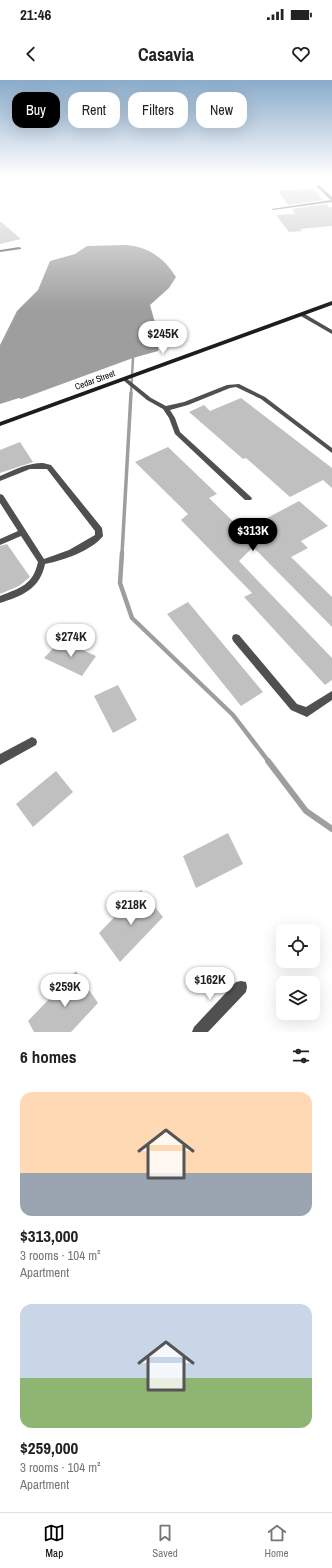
<!DOCTYPE html>
<html lang="en">
<head>
<meta charset="utf-8">
<style>
  body { margin:0; font-family:"Archivo Narrow",sans-serif; background:#f2f2f2; color:#222; height:100vh; display:flex; flex-direction:column; font-size:15px; white-space:nowrap }
  * { box-sizing:border-box; margin:0 }
  p { font-size:13px; color:#767676 }
  .icon { flex:none; width:22px; height:22px; fill:none; stroke:currentColor; stroke-width:2; stroke-linecap:round; stroke-linejoin:round }
  .map { position:relative; height:952px; overflow:hidden }
  .drawer { display:flex; flex-direction:column; background:#fff; flex:1 }
  .drawer>* { flex:none }
  .top-card { position:absolute; left:12px; top:12px; width:308px; height:36px; display:flex; gap:8px }
  .controls { position:absolute; left:276px; top:844px; display:grid; gap:8px }
  .controls a { display:grid; place-items:center; width:44px; height:44px; border-radius:8px; background:#fff; box-shadow:0 4px 16px #0002; font-size:20px }
  .price { position:absolute; translate:-50% -34px; padding:0 9px; border-radius:14px; background:#fff; color:#222; font-size:13px; line-height:26px; filter:drop-shadow(0 1px 2px #0008) }
  .price::after { content:''; position:absolute; left:50%; top:24px; width:12px; height:9px; margin-left:-6px; background:inherit; clip-path:polygon(0 0,100% 0,50% 100%) }
  .price.active { background:#000; color:#fff }
  ul { padding:0; list-style:none }
  li { display:grid; align-content:center; gap:8px; height:212px; padding:0 20px }
  li span { display:grid; place-items:center; height:124px; border-radius:12px; color:#555 }
  li>.icon { margin-inline-start:auto }
  span .icon { width:72px; height:72px; fill:#fffc; stroke-width:1 }
  li b { font-size:17px }
  h2 { display:flex; justify-content:space-between; align-items:center; height:48px; padding:0 20px; font-size:17px }
  .pill { padding:0 14px; border-radius:12px; background:#fff; box-shadow:0 4px 16px #0002; font-size:14px; line-height:36px }
  .pill.active { background:#000; color:#fff }
  .status { display:flex; justify-content:space-between; align-items:center; height:28px; padding:0 20px; background:#fff; direction:ltr }
  .status svg { height:11px; fill:currentColor }
  header { display:flex; justify-content:space-between; align-items:center; height:52px; padding:0 20px; background:#fff; font-size:18px; font-weight:700 }
  .menu { display:flex; justify-content:space-around; align-items:center; height:56px; border-top:1px solid #e0e0e0; background:#fff; font-size:11px; color:#767676 }
  .menu a { display:grid; justify-items:center; gap:2px }
  .menu .active { color:#000 }
  .map>svg:first-child { display:block }
</style>
</head>
<body>
<div class="status"><b>21:46</b><svg viewBox="0 0 49 12"><path d="M0 12V9h3v3zM5 12V6h3v6zM10 12V3h3v9zM15 12V0h3v12zM26 1h20v11H26zM47 4h2v5h-2z"/></svg></div>
<header><svg class="icon" aria-label="back" viewBox="0 0 24 24"><path d="M15 5l-7 7 7 7"/></svg>Casavia<svg class="icon" aria-label="heart" viewBox="0 0 24 24"><path d="M12 20l-8-8c-3-5 5-10 8-4 3-6 11-1 8 4z"/></svg></header>
<div class="map">
<svg width="332" height="952" viewBox="0 0 332 952">
  <rect width="100%" height="100%" fill="#fff"/>
  <path fill="#9e9e9e" d="M126 165C149 167 164 178 176 197L169 208 150 225 159 257 158 271 133 278 21 319 19 318 0 324V265L17 231 38 210 50 181 75 174 87 166Z"/>
  <g fill="none" stroke-linecap="round" stroke-linejoin="round">
    <path stroke="#9e9e9e" stroke-width="2.5" d="M131 314 133 278"/>
    <path stroke="#9e9e9e" stroke-width="3.5" d="M122 474 131 313"/>
    <path stroke="#9e9e9e" stroke-width="4.5" d="M122 473 120 503 132 538 233 635 269 682"/>
    <path stroke="#9e9e9e" stroke-width="6" d="M268 681 306 731 332 749"/>
  </g>
  <g fill="#c0c0c0">
    <path d="M313 109 323 120 288 125 278 111Z"/>
    <path d="M327 124 329 127H332V146L300 149 302 151 289 152 276 135 295 134 292 129Z"/>
    <path d="M0 141 21 159 0 164Z"/>
    <path d="M241 318 332 388V408L323 400 290 417 246 378 243 379 189 332 204 325 210 331Z"/>
    <path d="M20 362 33 382 0 393V370Z"/>
    <path d="M168 367 217 414 209 418 243 451 299 421 328 446 301 461 308 468 291 477 332 517V547L253 467 239 481 332 578V600L325 605 244 517 252 513 181 440 188 434 135 382Z"/>
    <path d="M7 464 30 497 19 506 0 514V466Z"/>
    <path d="M188 522 263 612 241 626 167 534Z"/>
    <path d="M61 560 96 576 82 596 44 578Z"/>
    <path d="M118 605 137 640 113 653 94 616Z"/>
    <path d="M56 691 73 712 33 747 16 724Z"/>
    <path d="M228 753 243 784 196 808 183 776Z"/>
    <path d="M141 810 163 837 120 882 99 853Z"/>
    <path d="M76 891 98 923 71 952H34L28 941Z"/>
  </g>
  <g fill="none" stroke-linecap="round" stroke-linejoin="round">
    <g fill="#505050" fill-rule="evenodd">
      <path d="M317 105H319L332 117V122L273 130 271 129 331 120 317 107Z"/>
      <path d="M125 297 151 318 166 326 184 322 227 305 239 304 265 317 332 368V373L261 319 236 307 230 308 188 325 170 330 175 338 180 352 252 418 251 420H245L175 354 169 338 163 329 147 320 123 300 122 299Z"/>
      <path d="M43 383 51 385 102 448 103 456C93 470 62 481 45 484 40 509 22 516 0 523V516C20 508 33 505 38 482L21 456 0 465V459L18 451 0 423V414L3 415 44 479 69 470 95 455V451L47 389H30L0 401V396C14 390 27 383 43 383Z"/>
      <path d="M236 554 239 555 297 624 306 627 332 611V620L307 637 291 630 233 561 232 558 233 555Z"/>
    </g>
    <g fill="#505050" fill-rule="evenodd">
      <path d="M19 167 21 168V169L0 172V170Z"/>
      <path d="M299 233H303L332 250V254L299 235Z"/>
      <path d="M32 657 36 659 37 662 36 665 0 685V674Z"/>
      <path d="M241 901 246 902 247 907 246 912 208 952H192L194 947 236 902Z"/>
    </g>
    <path fill="#1d1d1d" fill-rule="evenodd" d="M332 221V225L0 346V342Z"/>
  </g>
  <linearGradient id="sky" x2="0" y2="1"><stop stop-color="#8aabca"/><stop offset="0.42" stop-color="#fff"/><stop offset="1" stop-color="#fff" stop-opacity="0"/></linearGradient>
  <rect width="332" height="229" fill="url(#sky)"/>
  <g text-anchor="middle" stroke-width="3.5" stroke-linejoin="round" paint-order="stroke">
    <g font-size="9" fill="#000" stroke="#fff">
      <text transform="translate(95 300) rotate(-20)" y="3">Cedar Street</text>
    </g>
  </g>
</svg>
<div class="controls">
<a><svg class="icon" aria-label="locate" viewBox="0 0 24 24"><circle cx="12" cy="12" r="6"/><path d="M12 2v4M12 18v4M2 12h4M18 12h4"/></svg></a>
<a><svg class="icon" aria-label="layers" viewBox="0 0 24 24"><path d="M12 4l9 5-9 5-9-5zM3 14l9 5 9-5"/></svg></a>
</div>
<b class="price" style="left:163px;top:275px">$245K</b>
<b class="price active" style="left:253px;top:472px">$313K</b>
<b class="price" style="left:71px;top:578px">$274K</b>
<b class="price" style="left:131px;top:846px">$218K</b>
<b class="price" style="left:210px;top:921px">$162K</b>
<b class="price" style="left:65px;top:928px">$259K</b>
<div class="top-card">
<a class="pill active">Buy</a>
<a class="pill">Rent</a>
<a class="pill">Filters</a>
<a class="pill">New</a>
</div>
</div>
<section class="drawer">
<h2>6 homes<svg class="icon" aria-label="filters" viewBox="0 0 24 24"><path d="M4 7h16M4 17h16"/><circle cx="9" cy="7" r="2"/><circle cx="15" cy="17" r="2"/></svg></h2>
<ul>
<li><span style="background:linear-gradient(#ffd9b3 65%,#9aa5b1 0)"><svg class="icon" aria-label="home" viewBox="0 0 24 24"><path d="M3 11l9-7 9 7M6 9v11h12V9"/></svg></span><div><b>$313,000</b><p>3 rooms · 104 m²</p><p>Apartment</p></div></li>
<li><span style="background:linear-gradient(#c9d6e8 60%,#8fb573 0)"><svg class="icon" aria-label="home" viewBox="0 0 24 24"><path d="M3 11l9-7 9 7M6 9v11h12V9"/></svg></span><div><b>$259,000</b><p>3 rooms · 104 m²</p><p>Apartment</p></div></li>
</ul>
</section>
<nav class="menu">
<a class="active"><svg class="icon" aria-label="map" viewBox="0 0 24 24"><path d="M3 6l6-2 6 2 6-2v14l-6 2-6-2-6 2zM9 4v14M15 6v14"/></svg>Map</a>
<a><svg class="icon" aria-label="saved" viewBox="0 0 24 24"><path d="M7 4h10v16l-5-4-5 4z"/></svg>Saved</a>
<a><svg class="icon" aria-label="home" viewBox="0 0 24 24"><path d="M3 11l9-7 9 7M6 9v11h12V9"/></svg>Home</a>
</nav>
</body>
</html>
